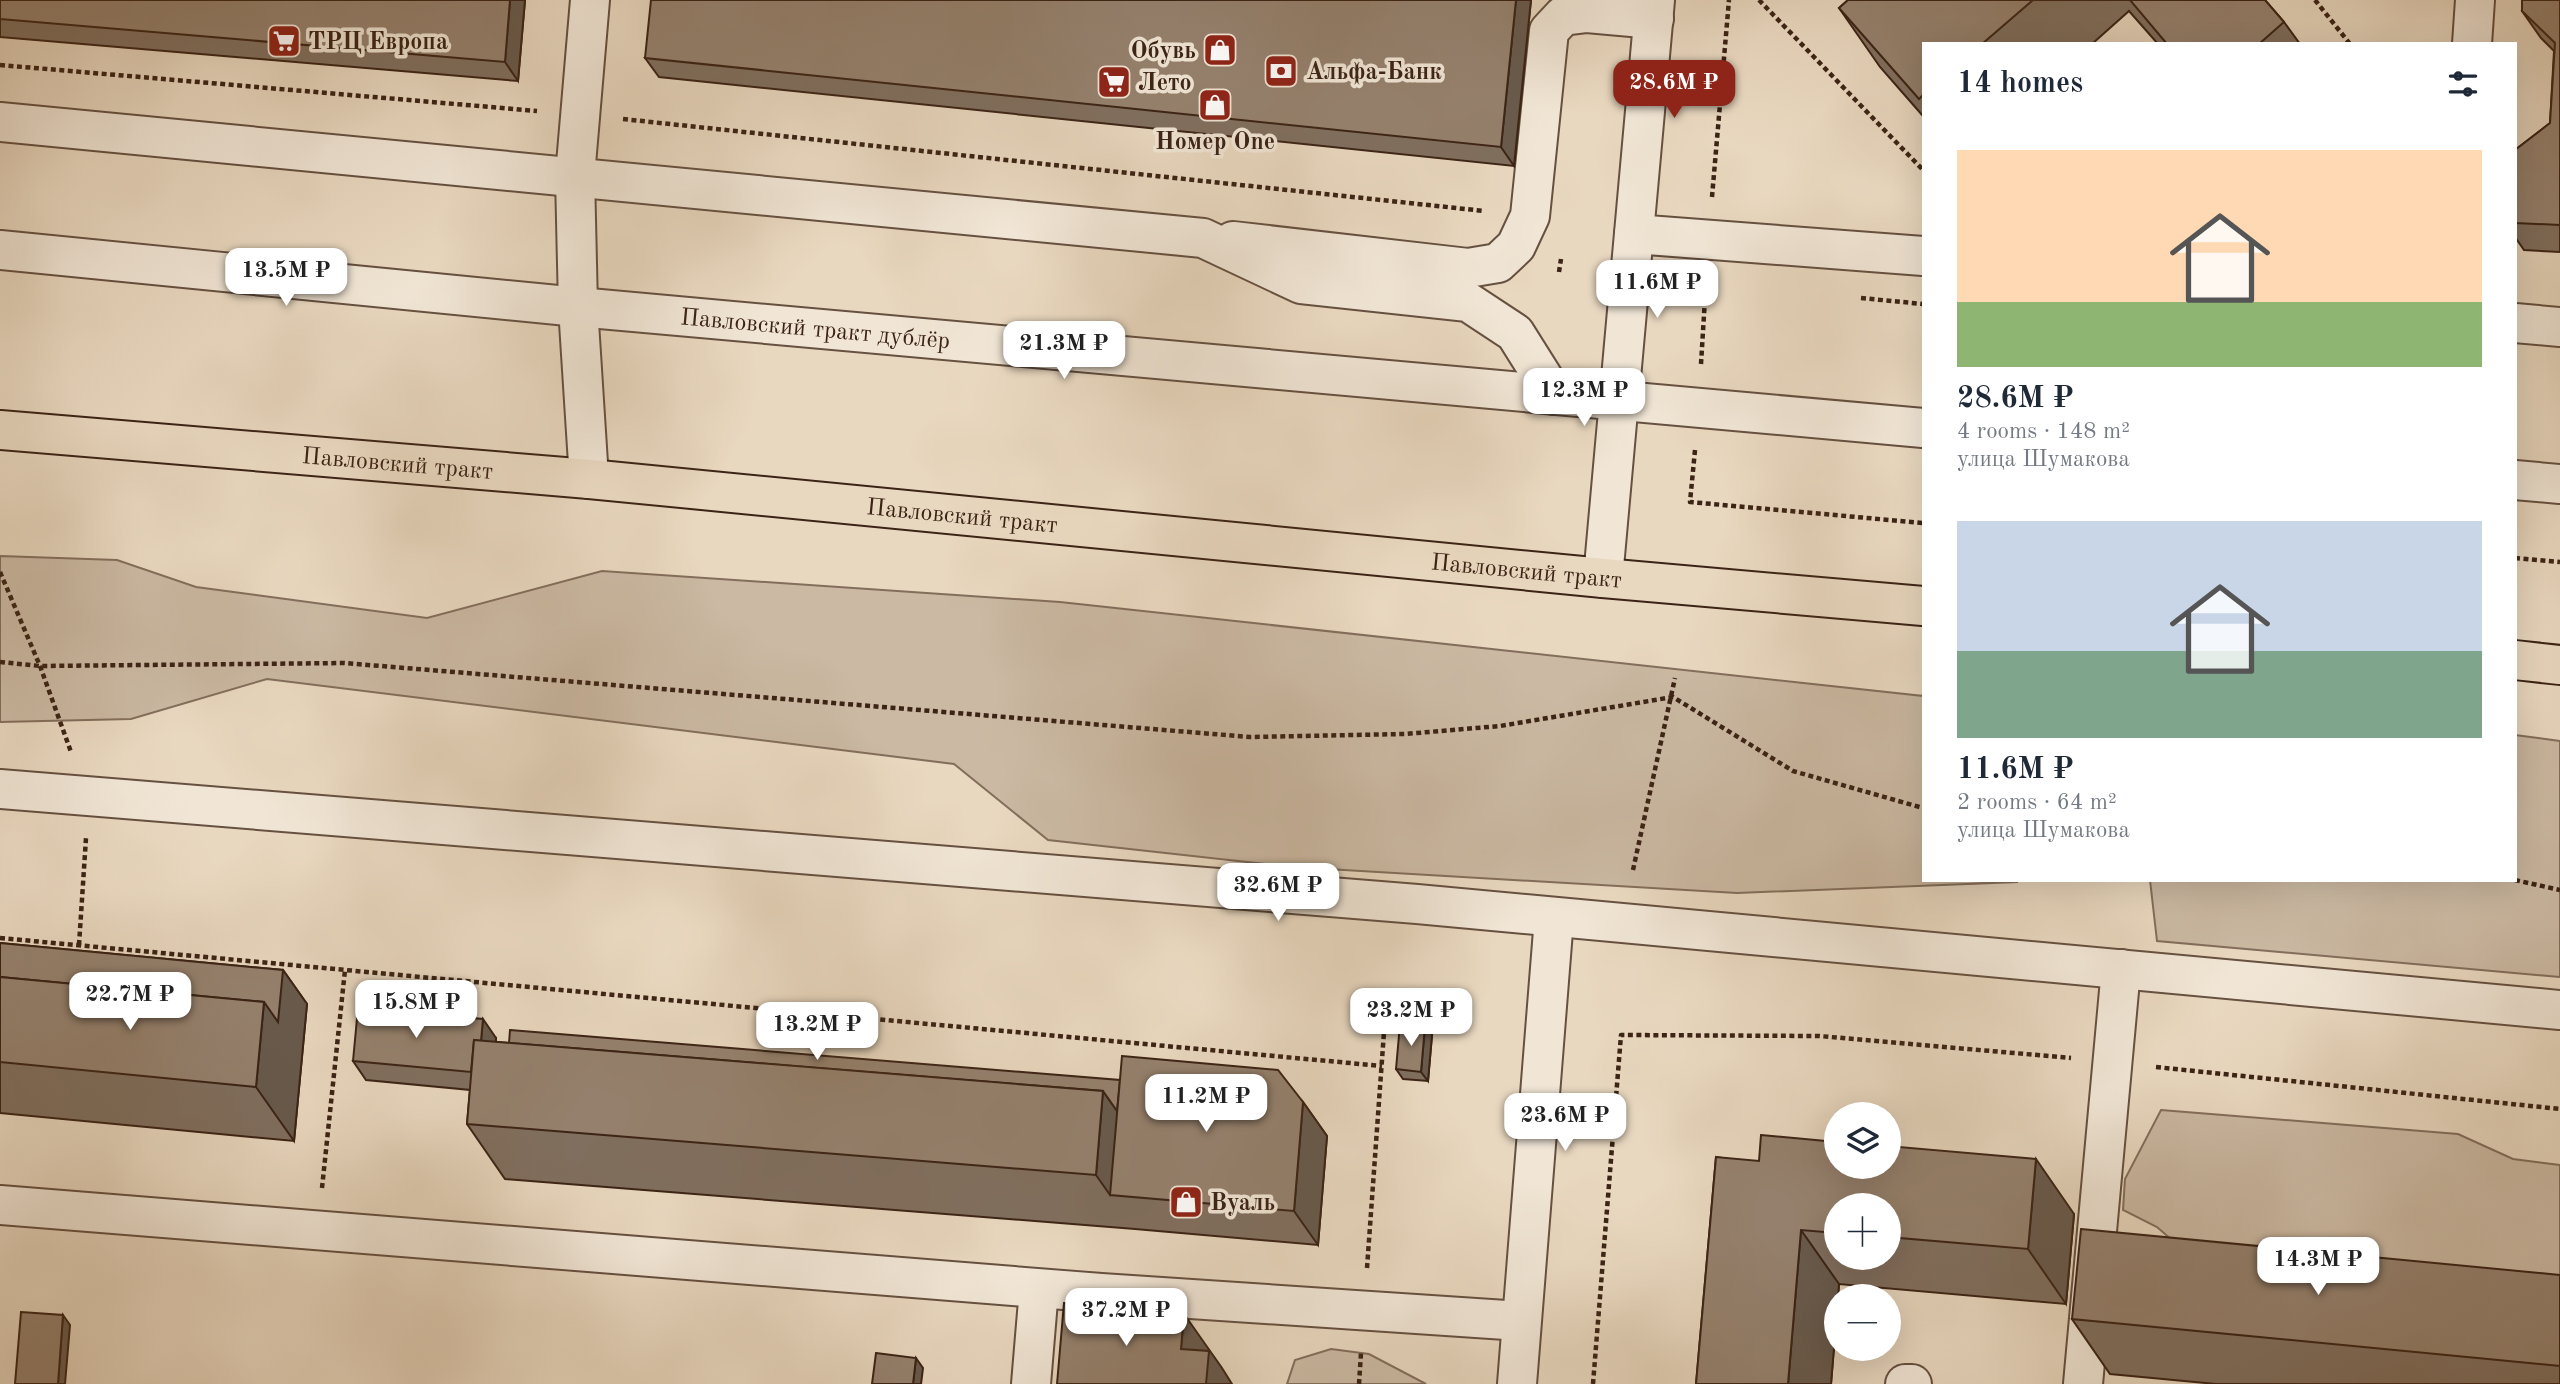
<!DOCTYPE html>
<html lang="en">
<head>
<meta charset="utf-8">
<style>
  body { margin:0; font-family:"Old Standard TT",serif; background:#f2f2f3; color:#1f2937; height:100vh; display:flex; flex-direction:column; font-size:26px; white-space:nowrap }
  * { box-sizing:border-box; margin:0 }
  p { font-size:23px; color:#747a83 }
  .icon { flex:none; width:38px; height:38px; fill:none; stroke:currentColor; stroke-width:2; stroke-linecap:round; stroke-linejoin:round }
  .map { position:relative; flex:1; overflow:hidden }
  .drawer { position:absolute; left:1922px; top:42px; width:595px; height:840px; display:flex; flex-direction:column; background:#fff; border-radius:0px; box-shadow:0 7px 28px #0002 }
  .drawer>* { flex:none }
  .tools { position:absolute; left:1824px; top:1102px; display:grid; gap:14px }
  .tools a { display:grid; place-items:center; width:77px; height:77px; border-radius:50%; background:#fff; box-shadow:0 7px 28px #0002; font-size:35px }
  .price { position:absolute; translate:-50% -60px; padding:0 16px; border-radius:14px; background:#fff; color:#222; font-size:23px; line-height:46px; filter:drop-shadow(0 2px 4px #0008) }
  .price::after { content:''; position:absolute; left:50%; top:42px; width:21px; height:16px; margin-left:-10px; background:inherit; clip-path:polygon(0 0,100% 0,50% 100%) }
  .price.on { background:#8f2418; color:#fff }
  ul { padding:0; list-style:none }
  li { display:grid; align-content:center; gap:14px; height:371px; padding:0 35px }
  li span { display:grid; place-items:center; height:217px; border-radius:0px; color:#555 }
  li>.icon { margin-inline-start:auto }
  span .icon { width:126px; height:126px; fill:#fffc; stroke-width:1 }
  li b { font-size:30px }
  h2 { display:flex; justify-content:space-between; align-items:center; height:84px; padding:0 35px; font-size:30px }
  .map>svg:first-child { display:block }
</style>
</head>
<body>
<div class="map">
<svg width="2560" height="1384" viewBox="0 0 2560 1384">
  <rect width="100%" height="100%" fill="#e9d8c0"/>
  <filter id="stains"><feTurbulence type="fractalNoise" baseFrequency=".00286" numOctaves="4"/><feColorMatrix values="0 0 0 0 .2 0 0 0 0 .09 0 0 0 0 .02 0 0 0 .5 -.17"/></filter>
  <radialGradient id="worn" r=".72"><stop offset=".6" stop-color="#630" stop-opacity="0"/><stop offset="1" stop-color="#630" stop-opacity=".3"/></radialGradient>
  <g fill="#cbb9a3" stroke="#836e5c" stroke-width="2">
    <path d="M0 556 117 560 196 587 427 618 602 571 1060 602 1923 696V880L2018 882 1737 893 1293 867 1048 840 954 764 267 679 131 719 0 722Z"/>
    <path d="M2515 735 2560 741V977L2157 941 2150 880H2515Z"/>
    <path d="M2161 1110 2458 1134 2513 1159 2560 1165V1292L2196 1261 2157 1227 2123 1210 2125 1179Z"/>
    <path d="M1331 1349 1369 1354 1426 1384H1287L1295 1360Z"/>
  </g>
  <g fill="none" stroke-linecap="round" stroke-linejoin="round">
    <defs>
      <g id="minor">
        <path d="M2472 44 2475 0"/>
        <path d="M0 122 1203 238 1301 284 1468 302 1515 333 1554 395"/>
        <path d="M1634 234 1923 256"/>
        <path d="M1233 241 1468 268 1498 263 1516 246 1530 216 1549 31 1563 16 1587 13 1654 19"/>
        <path id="s1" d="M0 250 578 307 1923 428"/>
        <path d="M2515 323 2560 327"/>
        <path d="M589 479 578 307 575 176 590 0"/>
        <path d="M2515 480 2560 484"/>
        <path d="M1603 578 1655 0"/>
        <path d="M0 789 1417 904 2560 1010"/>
        <path d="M0 1205 1101 1293 1521 1321"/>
        <path d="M1031 1384 1039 1289"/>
        <path d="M1517 1384 1554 918"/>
        <path d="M1905 1384H1912"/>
        <path d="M2083 1384 2121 969"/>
      </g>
      <g id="major">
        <path id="s2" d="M0 430 589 479 1603 578 1923 606"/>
        <path d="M2515 660 2560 665"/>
      </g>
    </defs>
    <use href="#minor" stroke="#665040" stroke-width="42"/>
    <use href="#major" stroke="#3b2315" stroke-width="42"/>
    <g stroke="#3b2315" stroke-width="4.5" stroke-dasharray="5 3.5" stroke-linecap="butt">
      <path d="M1759 0 1923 170"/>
      <path d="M2315 0 2350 44"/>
      <path d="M0 65 537 111"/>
      <path d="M623 119 1484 211"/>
      <path d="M1712 197 1729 0"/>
      <path d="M1559 272 1561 259"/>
      <path d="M1861 298 1923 304"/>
      <path d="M1701 364 1706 282"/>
      <path d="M1695 450 1690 502 1923 523"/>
      <path d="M2515 558 2560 562"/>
      <path d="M0 572 40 666 71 752"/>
      <path d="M0 662 40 666 344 663 1250 737 1405 734 1500 726 1673 697 1793 771 1923 808"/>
      <path d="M1633 870 1675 678"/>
      <path d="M2515 880 2560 890"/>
      <path d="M0 938 1382 1066"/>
      <path d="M79 945 86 838"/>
      <path d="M2156 1067 2560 1109"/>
      <path d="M322 1188 345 970"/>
      <path d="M1367 1268 1385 1018 1465 1024"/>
      <path d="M1359 1384 1361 1353"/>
      <path d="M1593 1384 1621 1035 1819 1036 2071 1058"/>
    </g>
    <use href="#minor" stroke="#f1e6d6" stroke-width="38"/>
    <use href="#major" stroke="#e9d8c0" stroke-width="38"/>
  </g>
  <g fill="#806f5f" stroke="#3b2315" stroke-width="2" fill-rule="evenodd">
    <path d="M0 0H525L518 81 0 37Z"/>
    <path d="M1531 0 1514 166 659 77 645 58Z"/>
    <path d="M1848 0H2265L2284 22 2300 44H2158L2129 11 2092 44H1923V116L1880 67 1839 8Z"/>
    <path d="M2560 0V252L2524 250 2515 237V150L2550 123 2554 51 2541 38 2522 11Z"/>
    <path d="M0 943 283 970 307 1004 294 1141 0 1113Z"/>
    <path d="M1425 1026 1432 1035 1428 1081 1403 1079 1396 1069Z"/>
    <path d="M496 1038V1042L1303 1102 1327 1136 1318 1245 1135 1229 505 1179 467 1124 470 1090 366 1080 353 1061Z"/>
    <path d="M1716 1157 2074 1214 2066 1304 1839 1284 1831 1384H1696ZM1836 1206H1888V1258H1836Z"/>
    <path d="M2560 1275V1384H2216L2110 1374 2072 1319Z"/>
  </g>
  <g fill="#685a4d" stroke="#3b2315" stroke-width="2">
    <path d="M510 0H525L518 81 505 62Z"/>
    <path d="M1516 0H1531L1514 166 1501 147Z"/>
    <path d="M283 970 307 1004 294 1141 256 1087 264 1002Z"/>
    <path d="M483 1019 496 1038 491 1092 478 1073Z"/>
    <path d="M1425 1026 1432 1035 1428 1081 1421 1072Z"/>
    <path d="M1103 1091 1135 1136 1110 1195 1096 1175Z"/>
    <path d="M1303 1102 1327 1136 1318 1245 1294 1211Z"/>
    <path d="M2036 1159 2074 1214 2066 1304 2028 1249Z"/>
    <path d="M1801 1230 1839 1284 1838 1297H1836V1324L1831 1384H1788Z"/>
    <path d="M1184 1314 1222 1368 1232 1384H1206L1181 1349Z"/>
    <path d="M63 1315 70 1325 65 1384H58Z"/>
    <path d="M916 1358 923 1368 921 1384H913Z"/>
  </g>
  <g fill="#95816e" stroke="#3b2315" stroke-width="2">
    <path d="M0 0H510L505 62 0 19Z"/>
    <path d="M651 0H1516L1501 147 645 58Z"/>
    <path d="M1848 0H2033L1982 44H1923V95L1919 99 1839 8Z"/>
    <path d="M2130 0H2265L2284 22 2259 44H2167Z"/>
    <path d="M2522 0H2560V225L2515 223V150L2550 123 2555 43 2522 11Z"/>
    <path d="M0 943 283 970 278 1022 264 1002 0 977Z"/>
    <path d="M0 977 264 1002 256 1087 0 1062Z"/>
    <path d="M358 1008 483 1019 481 1041 474 1040 471 1072 353 1061Z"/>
    <path d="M1400 1024 1425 1026 1421 1072 1396 1069Z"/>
    <path d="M510 1030 1120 1080 1117 1111 1103 1091 509 1043Z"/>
    <path d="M474 1040 1103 1091 1096 1175 467 1124Z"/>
    <path d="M1122 1056 1278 1070 1303 1102 1294 1211 1110 1195Z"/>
    <path d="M1761 1135 1836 1142V1167H1888V1146L2036 1159 2028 1249 1888 1237V1206H1836V1233L1801 1230 1788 1384H1696L1716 1157 1759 1161Z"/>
    <path d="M2081 1229 2560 1275V1366L2072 1319Z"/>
    <path d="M1064 1303 1184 1314 1181 1349 1209 1351 1206 1384H1057Z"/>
    <path d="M21 1312 63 1315 58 1384H15Z"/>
    <path d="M876 1353 916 1358 913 1384H872Z"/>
  </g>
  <defs>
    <symbol id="supermarket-square" viewBox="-11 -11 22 22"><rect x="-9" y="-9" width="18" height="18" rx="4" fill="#8f2418" stroke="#f1e6d6"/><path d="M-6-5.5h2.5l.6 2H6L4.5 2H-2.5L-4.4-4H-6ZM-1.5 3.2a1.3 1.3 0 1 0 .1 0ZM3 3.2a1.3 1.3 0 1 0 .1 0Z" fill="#fff"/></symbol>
    <symbol id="shop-square" viewBox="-11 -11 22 22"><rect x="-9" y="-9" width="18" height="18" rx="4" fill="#8f2418" stroke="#f1e6d6"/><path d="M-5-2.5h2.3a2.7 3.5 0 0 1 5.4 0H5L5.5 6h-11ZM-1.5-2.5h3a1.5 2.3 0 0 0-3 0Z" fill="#fff"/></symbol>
    <symbol id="bank-square" viewBox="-11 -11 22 22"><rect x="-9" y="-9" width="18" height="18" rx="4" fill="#8f2418" stroke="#f1e6d6"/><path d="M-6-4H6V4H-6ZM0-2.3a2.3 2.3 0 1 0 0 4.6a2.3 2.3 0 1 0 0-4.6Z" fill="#fff"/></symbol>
  </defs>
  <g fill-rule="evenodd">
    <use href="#supermarket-square" x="265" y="22" width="38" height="38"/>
    <use href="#shop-square" x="1201" y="31" width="38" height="38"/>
    <use href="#bank-square" x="1262" y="52" width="38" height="38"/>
    <use href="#supermarket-square" x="1095" y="63" width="38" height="38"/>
    <use href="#shop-square" x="1196" y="86" width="38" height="38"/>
    <use href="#shop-square" x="1167" y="1183" width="38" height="38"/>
  </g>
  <g text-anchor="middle" stroke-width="7" stroke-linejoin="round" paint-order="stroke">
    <g font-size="24" font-weight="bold" fill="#3b2315" stroke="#f1e6d6" text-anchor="start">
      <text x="308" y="49">ТРЦ Европа</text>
      <text x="1196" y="58" text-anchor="end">Обувь</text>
      <text x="1306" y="79">Альфа-Банк</text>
      <text x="1138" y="90">Лето</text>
      <text x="1215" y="149" text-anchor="middle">Номер One</text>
      <text x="1210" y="1210">Вуаль</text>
    </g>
    <g font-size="24" fill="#3b2315" stroke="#f1e6d6">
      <text dy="8" stroke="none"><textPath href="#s1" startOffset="819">Павловский тракт дублёр</textPath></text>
      <text dy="8" stroke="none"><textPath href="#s2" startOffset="399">Павловский тракт</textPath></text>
      <text dy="8" stroke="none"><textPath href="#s2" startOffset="966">Павловский тракт</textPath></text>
      <text dy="8" stroke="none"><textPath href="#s2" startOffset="1533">Павловский тракт</textPath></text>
    </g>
  </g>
  <rect width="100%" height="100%" filter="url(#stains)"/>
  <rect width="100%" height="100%" fill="url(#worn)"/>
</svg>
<div class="tools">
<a><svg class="icon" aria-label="layers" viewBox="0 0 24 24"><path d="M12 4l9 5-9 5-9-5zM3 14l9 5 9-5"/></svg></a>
<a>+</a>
<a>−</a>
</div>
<b class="price on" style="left:1674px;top:120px">28.6M ₽</b>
<b class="price" style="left:286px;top:308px">13.5M ₽</b>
<b class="price" style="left:1657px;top:320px">11.6M ₽</b>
<b class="price" style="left:1064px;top:381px">21.3M ₽</b>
<b class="price" style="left:1584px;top:428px">12.3M ₽</b>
<b class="price" style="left:1278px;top:923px">32.6M ₽</b>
<b class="price" style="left:130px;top:1032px">22.7M ₽</b>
<b class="price" style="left:416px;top:1040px">15.8M ₽</b>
<b class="price" style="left:1411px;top:1048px">23.2M ₽</b>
<b class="price" style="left:817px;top:1062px">13.2M ₽</b>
<b class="price" style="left:1206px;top:1134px">11.2M ₽</b>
<b class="price" style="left:1565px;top:1153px">23.6M ₽</b>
<b class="price" style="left:2318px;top:1297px">14.3M ₽</b>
<b class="price" style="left:1126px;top:1348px">37.2M ₽</b>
<section class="drawer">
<h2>14 homes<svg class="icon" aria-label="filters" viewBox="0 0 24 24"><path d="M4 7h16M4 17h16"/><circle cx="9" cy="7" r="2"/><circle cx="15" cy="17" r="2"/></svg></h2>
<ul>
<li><span style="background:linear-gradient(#ffd9b3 70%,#8fb573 0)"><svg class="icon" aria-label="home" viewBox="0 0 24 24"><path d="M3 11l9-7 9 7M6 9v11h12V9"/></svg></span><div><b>28.6M ₽</b><p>4 rooms · 148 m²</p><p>улица Шумакова</p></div></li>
<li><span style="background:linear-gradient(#c9d6e8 60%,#7fa58c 0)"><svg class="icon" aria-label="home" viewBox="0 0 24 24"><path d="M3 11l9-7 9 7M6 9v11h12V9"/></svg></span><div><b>11.6M ₽</b><p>2 rooms · 64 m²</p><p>улица Шумакова</p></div></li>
</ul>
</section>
</div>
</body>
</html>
